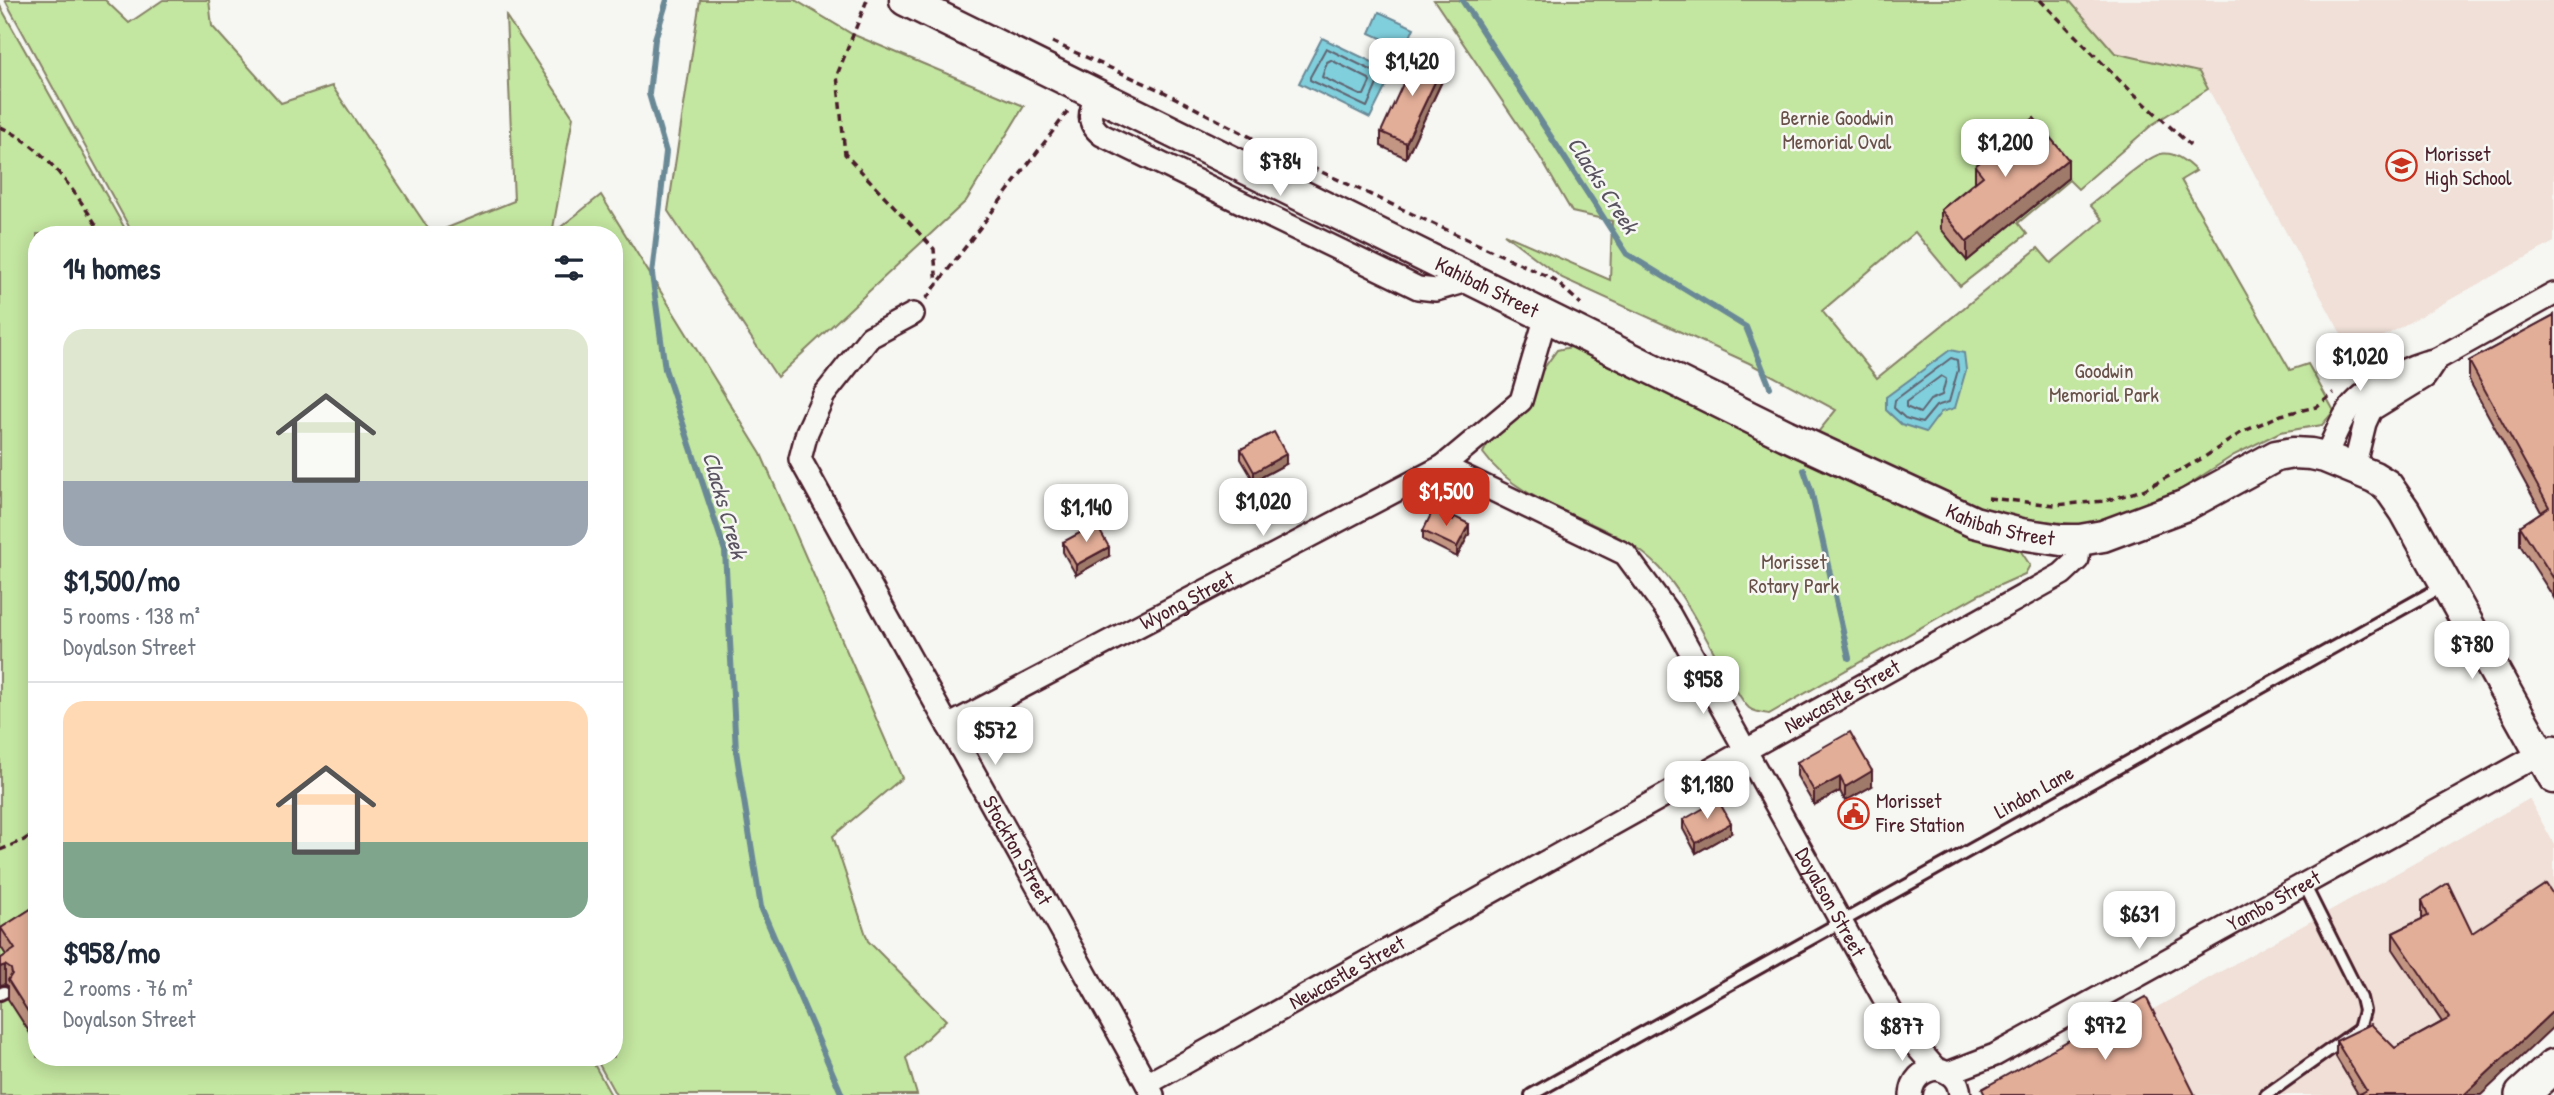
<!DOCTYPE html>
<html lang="en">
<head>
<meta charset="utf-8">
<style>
  body { margin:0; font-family:"Patrick Hand",sans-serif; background:#f6f6f7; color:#1f2937; height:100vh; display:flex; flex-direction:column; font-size:26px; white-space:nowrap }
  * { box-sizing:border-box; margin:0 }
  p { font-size:23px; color:#747a83 }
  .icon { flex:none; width:38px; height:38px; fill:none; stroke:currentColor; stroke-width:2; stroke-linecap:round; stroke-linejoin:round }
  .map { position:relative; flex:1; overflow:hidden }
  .panel { position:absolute; left:28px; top:226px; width:595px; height:840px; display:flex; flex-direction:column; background:#fff; border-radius:28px; box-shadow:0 4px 18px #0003 }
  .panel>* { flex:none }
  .price { position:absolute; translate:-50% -60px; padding:0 16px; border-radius:14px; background:#fff; color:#222; font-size:23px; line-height:46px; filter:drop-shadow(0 2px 4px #0008) }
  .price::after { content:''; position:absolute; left:50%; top:42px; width:21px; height:16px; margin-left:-10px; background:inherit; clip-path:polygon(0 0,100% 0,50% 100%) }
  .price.on { background:#c8321e; color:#fff }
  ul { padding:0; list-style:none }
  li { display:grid; align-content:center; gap:14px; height:371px; padding:0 35px }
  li+li { border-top:2px solid #e0e1e3 }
  li span { display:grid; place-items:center; height:217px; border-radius:21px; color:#555 }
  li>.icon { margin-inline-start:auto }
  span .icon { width:126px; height:126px; fill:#fffc; stroke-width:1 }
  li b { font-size:30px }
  h2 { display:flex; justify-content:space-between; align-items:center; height:84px; padding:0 35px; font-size:30px }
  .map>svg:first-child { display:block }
</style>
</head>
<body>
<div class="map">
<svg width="2554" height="1095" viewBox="0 0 2554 1095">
  <rect width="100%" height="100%" fill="#f6f6f2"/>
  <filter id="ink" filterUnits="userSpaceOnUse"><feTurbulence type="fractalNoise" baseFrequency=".0143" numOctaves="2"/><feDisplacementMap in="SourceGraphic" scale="14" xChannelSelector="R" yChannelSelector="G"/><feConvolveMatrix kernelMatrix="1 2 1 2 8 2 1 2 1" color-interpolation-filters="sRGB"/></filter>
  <g filter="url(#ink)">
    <g fill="#f0e0d7">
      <path d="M2070 0H2554V242L2352 354 2199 72 2115 53Z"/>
      <path d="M2529 799 2554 844V1024L2476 1095H2000Z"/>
    </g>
    <g fill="#c3e6a0" stroke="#868266" stroke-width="2">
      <path d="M5 0H105L129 23 163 0H209L212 26 281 103 332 86 432 234 514 201 506 16 573 117 552 234H133Z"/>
      <path d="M700 0H795L852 34 1024 106 966 201 777 377 668 211Z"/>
      <path d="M1434 0H2069L2115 53 2199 72 2208 89 2153 124 2078 189 2069 180 2018 223 2027 234 1960 286 1915 232 1822 311 1877 378 2038 248 2051 263 2103 220 2090 205C2104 194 2117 184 2130 173 2158 152 2168 143 2196 171L2181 180 2290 370 2308 364 2334 411 2322 425 2280 432 2234 455 2160 503 2089 526 1992 515 1814 437 1836 410 1749 363 1562 278 1504 234 1610 280 1612 221 1572 212 1540 157Z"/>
      <path d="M0 6 128 234H37V1057H590L611 1095H0Z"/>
      <path d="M601 195 761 454 902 778 833 836 868 941 946 1020 906 1058 917 1095H616L595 1057H614V234H552Z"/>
      <path d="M1576 346 1606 364 1924 518 2020 550 2030 565 2025 574 1980 594 1769 714C1762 713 1754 712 1749 708 1742 702 1736 689 1731 681 1707 644 1690 601 1660 568 1611 516 1526 513 1483 453L1488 443 1518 418 1539 375 1557 350Z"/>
    </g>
    <g fill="#80cfdd" stroke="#6a8996" stroke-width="2">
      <path d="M1379 12 1414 28 1405 49 1370 33Z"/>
      <path d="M1322 38 1393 72 1370 118 1299 83Z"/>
      <path d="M1950 350 1964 353 1966 370 1955 408 1941 412 1926 432 1901 424 1886 410V397Z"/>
    </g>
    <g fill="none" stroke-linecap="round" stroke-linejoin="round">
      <g stroke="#606572" stroke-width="2">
        <path d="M1326 48 1381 75 1367 107 1310 80V77Z"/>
        <path d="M1331 60 1369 79 1370 82 1364 95H1360L1322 77 1327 62Z"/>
        <path d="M1951 358 1957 360 1958 370 1949 402 1936 406 1922 423 1905 418 1894 408 1895 400Z"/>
        <path d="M1941 376 1946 379 1942 395 1930 400 1920 413 1906 407V402Z"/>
      </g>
      <g stroke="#6a8996" stroke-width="6">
        <path d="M667 0 655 39 649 94 666 152 652 274 665 369 725 551 736 750 761 907 842 1095"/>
        <path d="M1462 0 1627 254 1746 327 1770 387"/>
        <path d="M1804 470 1811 490 1849 658"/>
      </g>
      <defs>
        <g id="lane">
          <path d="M0 994 4 992"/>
          <path d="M1531 1095 2445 585"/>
          <path d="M2266 1095 2359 1029 2364 1011 2361 998 2304 884"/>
        </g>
        <g id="street">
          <path d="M1097 95C1089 112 1086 123 1102 135L1418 288 1436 290 1471 280"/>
          <path id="s1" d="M913 314 870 337 824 395 807 432 800 459 1153 1095"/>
          <path d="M2325 457C2332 443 2338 426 2347 412 2363 388 2410 364 2437 359L2554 294"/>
          <path id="s2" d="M1443 466 1625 554 1670 615 1901 1029 1936 1069"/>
          <path d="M2354 468 2365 423 2371 410 2425 377 2437 359"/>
          <path id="s3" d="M948 726 1443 466 1521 401 1546 316"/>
          <path id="s4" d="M1948 1073 1995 1055 2554 746"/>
          <path id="s5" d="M1147 1084 2062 574 2078 559 2080 540"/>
          <path d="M1911 1095C1912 1080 1921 1071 1936 1069 1951 1072 1959 1080 1960 1095"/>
        </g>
        <g id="secondary">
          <path id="s6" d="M905 0 1786 435 1974 522 2021 534 2061 540H2080L2103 536 2186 505 2276 456 2293 453 2311 454 2325 457 2374 477 2387 485 2405 511 2554 778"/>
        </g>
        <path id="primary" d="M2522 1095 2554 1066"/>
      </defs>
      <use href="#lane" stroke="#4a1f2b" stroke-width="16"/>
      <use href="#street" stroke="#4a1f2b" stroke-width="26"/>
      <use href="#secondary" stroke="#4a1f2b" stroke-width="35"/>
      <use href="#primary" stroke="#4a1f2b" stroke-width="38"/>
      <g stroke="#4a1f2b" stroke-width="3.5" stroke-dasharray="7 5" stroke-linecap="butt">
        <path d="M867 0 837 75 845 154 934 249 937 285"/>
        <path d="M2040 0 2118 79 2190 145"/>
        <path d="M1052 42 1162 91 1287 156 1553 279 1581 304"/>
        <path d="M0 127C44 144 78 196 102 234"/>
        <path d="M926 299 1069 110"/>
        <path d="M1988 498 2055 505 2105 501 2143 490 2203 458 2242 432 2281 415 2316 407 2334 393"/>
        <path d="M0 850 24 840 37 831"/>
      </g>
      <use href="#lane" stroke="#f6f6f2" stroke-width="10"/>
      <use href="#street" stroke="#f6f6f2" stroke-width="21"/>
      <use href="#secondary" stroke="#f6f6f2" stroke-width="30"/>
      <use href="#primary" stroke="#f6f6f2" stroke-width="33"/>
    </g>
    <g fill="#c39683" stroke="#4a1f2b" stroke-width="2">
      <path d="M1443 79 1406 158 1381 146V132Z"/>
      <path d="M1975 166 2068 178 1967 261 1941 229V210L1975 182Z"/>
      <path d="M2554 315V598L2520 545V526L2541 512 2469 380V361Z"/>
      <path d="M1241 449 1286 464 1254 481 1241 459Z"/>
      <path d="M1423 531 1469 534 1457 557 1423 540Z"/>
      <path d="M1063 542 1109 556 1076 575 1063 552Z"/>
      <path d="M1797 762 1872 786 1845 801 1840 791 1814 805 1797 776Z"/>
      <path d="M1683 820 1731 833 1696 853 1683 829Z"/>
      <path d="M2422 900 2472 933 2554 1026 2358 1094 2336 1057V1041L2395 1048 2442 1022 2393 949V933L2422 919Z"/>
      <path d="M37 905V1044L8 999V986L5 984 0 985V959L6 955 1 947V928Z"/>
    </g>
    <g fill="#9f7a6a" stroke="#4a1f2b" stroke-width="2">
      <path d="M1443 65V79L1406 158V143Z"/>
      <path d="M2068 159V178L1967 261V242Z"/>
      <path d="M1286 454V464L1254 481V472Z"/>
      <path d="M1469 524V534L1457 557V547Z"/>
      <path d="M1109 547V556L1076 575V565Z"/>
      <path d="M1872 771V786L1845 801V787Z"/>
      <path d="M1840 777V791L1814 805V791Z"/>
      <path d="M1731 823V833L1696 853V843Z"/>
      <path d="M5 965V984L0 985V967Z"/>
      <path d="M2554 1010V1026L2481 1095H2464Z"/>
    </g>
    <g fill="#e3ae98" stroke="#4a1f2b" stroke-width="2">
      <path d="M1417 53 1443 65 1406 143 1381 132Z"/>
      <path d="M2034 118 2068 159 1967 242 1941 210 1983 176 1975 166Z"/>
      <path d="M2554 315V579L2520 526 2549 507 2469 361Z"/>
      <path d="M1274 432 1286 454 1254 472 1241 449Z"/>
      <path d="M1433 510 1453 520 1455 517 1469 524 1457 547 1423 531Z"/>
      <path d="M1096 524 1109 547 1076 565 1063 542Z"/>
      <path d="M1850 732 1872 771 1845 787 1840 777 1814 791 1797 762Z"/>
      <path d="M1718 800 1731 823 1696 843 1683 820Z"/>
      <path d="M2448 883 2472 933 2546 884 2554 896V1010L2464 1095H2358L2366 1090 2336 1041 2371 1024 2395 1048 2450 1018 2393 933 2428 916 2422 900Z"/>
      <path d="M37 905V1026L8 980 12 974 11 969 5 965 0 967V959L15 949 1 928Z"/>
      <path d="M2146 997 2195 1095H1985L1982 1089Z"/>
    </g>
  </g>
  <defs>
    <symbol id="school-ring" viewBox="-11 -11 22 22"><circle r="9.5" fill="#f6f6f2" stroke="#c8321e" stroke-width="1.5"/><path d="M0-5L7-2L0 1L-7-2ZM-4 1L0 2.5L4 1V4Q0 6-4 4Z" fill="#c8321e"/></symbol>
    <symbol id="civic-ring" viewBox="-11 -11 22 22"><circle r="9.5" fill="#f6f6f2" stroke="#c8321e" stroke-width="1.5"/><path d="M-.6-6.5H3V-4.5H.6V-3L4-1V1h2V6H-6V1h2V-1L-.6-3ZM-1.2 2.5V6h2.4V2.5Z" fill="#c8321e"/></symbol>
  </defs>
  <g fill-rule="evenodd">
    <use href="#school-ring" x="2384" y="148" width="35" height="35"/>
    <use href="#civic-ring" x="1836" y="796" width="35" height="35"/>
  </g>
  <g text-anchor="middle" stroke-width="5" stroke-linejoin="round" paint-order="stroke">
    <g font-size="21" fill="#685148" stroke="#f6f6f2">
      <text x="1837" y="125">Bernie Goodwin<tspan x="1837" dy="24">Memorial Oval</tspan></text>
      <text x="2104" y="378">Goodwin<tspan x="2104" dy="24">Memorial Park</tspan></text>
      <text x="1794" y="569">Morisset<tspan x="1794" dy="24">Rotary Park</tspan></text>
    </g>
    <g font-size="21" fill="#4a1f2b" stroke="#f6f6f2" text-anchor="start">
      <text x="2425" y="161">Morisset<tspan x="2425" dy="24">High School</tspan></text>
      <text x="1876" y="808">Morisset<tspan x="1876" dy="24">Fire Station</tspan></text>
    </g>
    <g font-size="21" fill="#4a1f2b" stroke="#f6f6f2">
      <text dy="7" stroke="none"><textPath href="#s6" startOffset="649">Kahibah Street</textPath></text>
      <text dy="7" stroke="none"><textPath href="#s6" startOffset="1216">Kahibah Street</textPath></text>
      <text dy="7" stroke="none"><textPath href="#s3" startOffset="270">Wyong Street</textPath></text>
      <text dy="7" stroke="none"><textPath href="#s5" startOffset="796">Newcastle Street</textPath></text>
      <text transform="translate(2034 792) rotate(-29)" y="7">Lindon Lane</text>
      <text dy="7" stroke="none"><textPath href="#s1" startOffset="639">Stockton Street</textPath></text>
      <text dy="7" stroke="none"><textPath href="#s4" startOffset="369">Yambo Street</textPath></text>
      <text dy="7" stroke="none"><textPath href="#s2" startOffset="607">Doyalson Street</textPath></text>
      <text dy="7" stroke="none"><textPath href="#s5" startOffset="229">Newcastle Street</textPath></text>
    </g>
    <g font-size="23" font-style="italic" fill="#5a5460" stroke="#f6f6f2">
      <text transform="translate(1603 185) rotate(57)" y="8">Clacks Creek</text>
      <text transform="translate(725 505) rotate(74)" y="8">Clacks Creek</text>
    </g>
  </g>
</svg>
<b class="price" style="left:1412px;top:98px">$1,420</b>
<b class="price" style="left:2005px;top:179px">$1,200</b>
<b class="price" style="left:1280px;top:198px">$784</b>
<b class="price" style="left:2360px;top:393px">$1,020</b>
<b class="price on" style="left:1446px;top:528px">$1,500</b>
<b class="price" style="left:1263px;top:538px">$1,020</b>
<b class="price" style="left:1086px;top:544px">$1,140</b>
<b class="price" style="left:2472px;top:681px">$780</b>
<b class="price" style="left:1703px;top:716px">$958</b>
<b class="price" style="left:995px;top:767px">$572</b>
<b class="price" style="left:1707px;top:821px">$1,180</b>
<b class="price" style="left:2139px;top:951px">$631</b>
<b class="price" style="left:2105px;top:1062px">$972</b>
<b class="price" style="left:1902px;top:1063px">$877</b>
<section class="panel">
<h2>14 homes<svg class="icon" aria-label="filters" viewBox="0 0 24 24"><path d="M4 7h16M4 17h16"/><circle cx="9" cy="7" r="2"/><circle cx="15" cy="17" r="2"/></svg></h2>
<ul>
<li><span style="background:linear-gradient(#dfe7d0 70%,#9aa5b1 0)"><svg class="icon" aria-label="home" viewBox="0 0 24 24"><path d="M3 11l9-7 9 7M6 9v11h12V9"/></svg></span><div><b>$1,500/mo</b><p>5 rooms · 138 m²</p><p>Doyalson Street</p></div></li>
<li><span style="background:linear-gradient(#ffd9b3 65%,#7fa58c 0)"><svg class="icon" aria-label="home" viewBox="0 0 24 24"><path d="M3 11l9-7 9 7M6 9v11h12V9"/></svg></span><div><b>$958/mo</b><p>2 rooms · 76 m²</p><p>Doyalson Street</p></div></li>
</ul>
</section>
</div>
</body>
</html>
